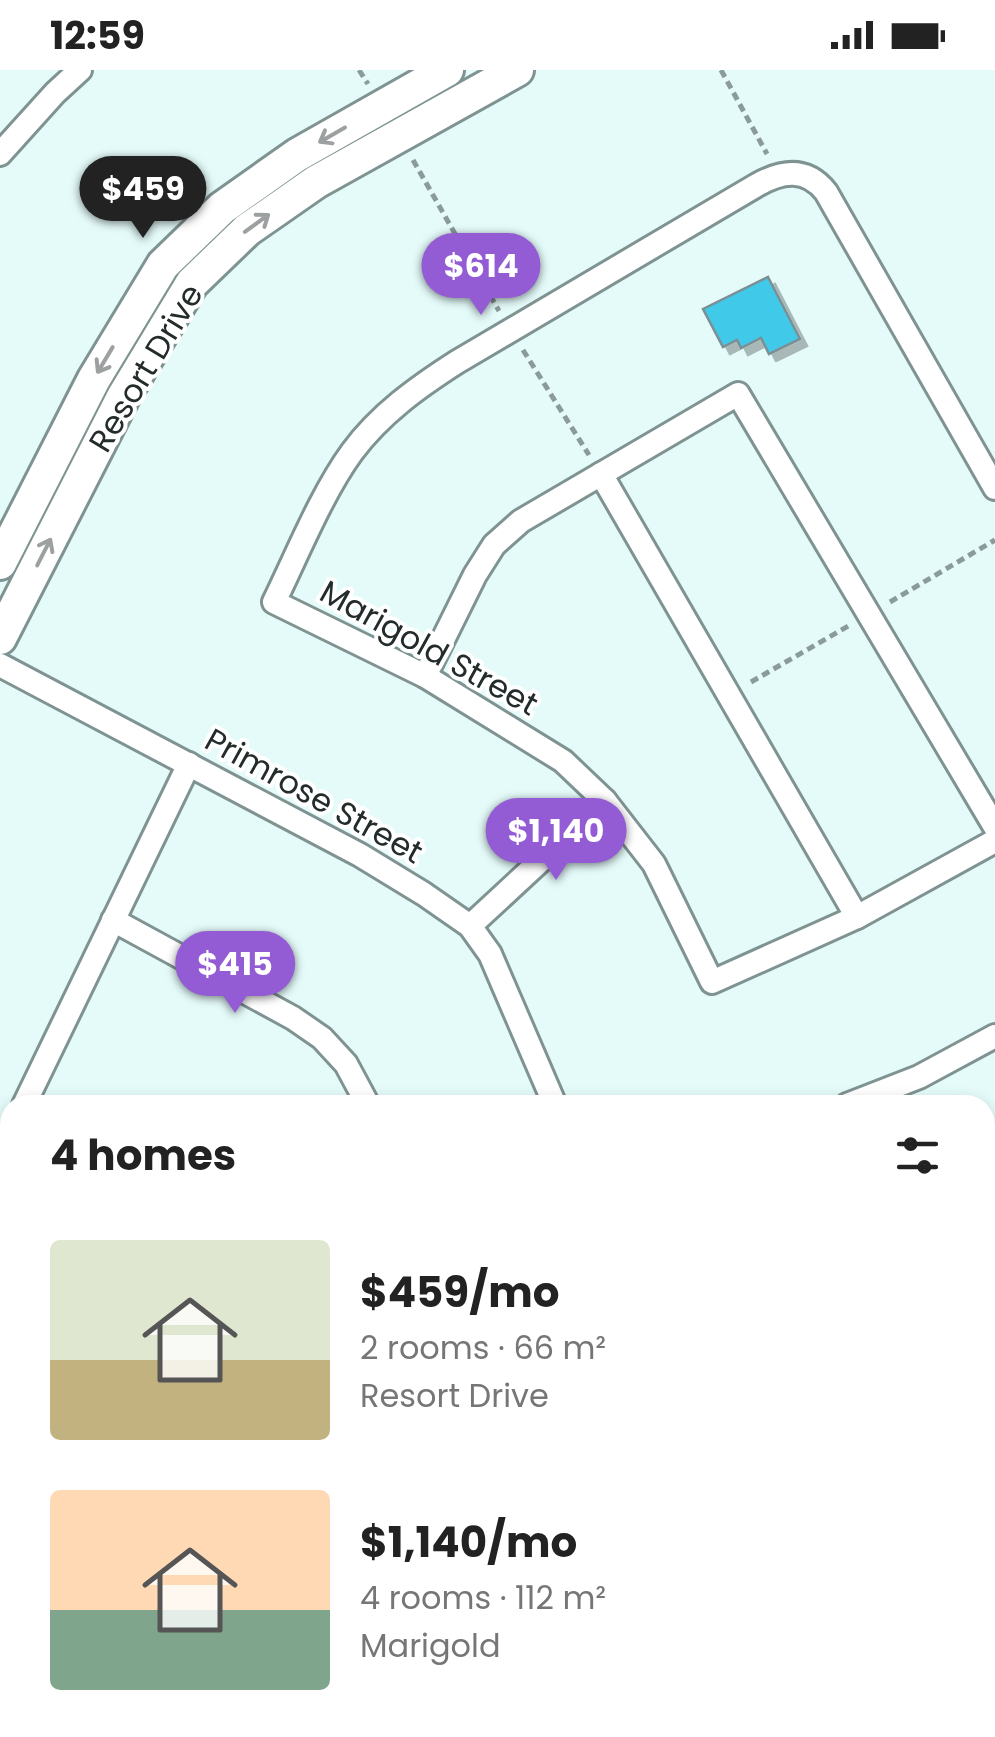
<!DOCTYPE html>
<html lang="en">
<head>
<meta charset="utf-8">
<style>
  body { margin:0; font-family:Poppins,sans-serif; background:#f2f2f2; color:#222; height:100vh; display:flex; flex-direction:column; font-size:38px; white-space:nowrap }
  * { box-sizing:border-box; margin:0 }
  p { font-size:32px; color:#767676 }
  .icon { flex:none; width:55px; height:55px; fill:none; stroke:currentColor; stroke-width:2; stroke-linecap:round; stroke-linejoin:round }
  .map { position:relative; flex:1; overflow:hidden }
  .sheet { position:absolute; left:0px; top:1025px; width:995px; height:642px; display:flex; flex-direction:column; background:#fff; border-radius:30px 30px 0 0; box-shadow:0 5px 15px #0003 }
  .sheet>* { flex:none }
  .price { position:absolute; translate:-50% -85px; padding:0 22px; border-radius:35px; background:#935cd5; color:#fff; font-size:32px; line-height:65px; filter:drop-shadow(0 2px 5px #0008) }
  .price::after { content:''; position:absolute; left:50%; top:60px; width:30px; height:22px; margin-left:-15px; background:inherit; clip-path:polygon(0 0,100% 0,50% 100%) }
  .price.on { background:#222; color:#fff }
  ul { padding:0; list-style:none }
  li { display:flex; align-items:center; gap:30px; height:250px; padding:0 50px }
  li span { display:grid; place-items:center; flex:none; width:280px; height:200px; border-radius:10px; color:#555 }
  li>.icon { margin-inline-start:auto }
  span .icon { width:120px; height:120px; fill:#fffc; stroke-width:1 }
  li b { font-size:42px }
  h2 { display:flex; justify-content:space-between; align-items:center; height:120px; padding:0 50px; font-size:42px }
  .status { display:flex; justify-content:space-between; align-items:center; height:70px; padding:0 50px; background:#fff; direction:ltr }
  .status svg { height:28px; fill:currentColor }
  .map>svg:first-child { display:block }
</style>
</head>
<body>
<div class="status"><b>12:59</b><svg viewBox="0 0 49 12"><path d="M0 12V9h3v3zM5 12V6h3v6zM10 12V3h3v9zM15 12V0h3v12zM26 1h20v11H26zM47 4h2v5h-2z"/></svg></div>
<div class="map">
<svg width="995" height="1667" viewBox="0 0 995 1667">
  <defs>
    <filter id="shadow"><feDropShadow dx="7" dy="7" stdDeviation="0" flood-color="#0004"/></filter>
  </defs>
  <rect width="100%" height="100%" fill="#e4fbfa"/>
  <path fill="#41c9e8" stroke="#7b8f94" stroke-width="2.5" filter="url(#shadow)" d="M768 207 800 269 769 284 761 268 741 278 737 270 723 277 703 239Z"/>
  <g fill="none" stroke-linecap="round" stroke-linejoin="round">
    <defs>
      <g id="street">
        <path d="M0 84 55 23 80 0"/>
        <path d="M601 404 857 847"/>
        <path d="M995 418 826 122C806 97 782 101 757 115L457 292C418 317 380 344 352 382 322 423 297 485 274 532L425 606 563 691 605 731 654 794 712 912 857 847 995 771"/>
        <path d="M0 595 360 785 424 824 470 856 490 884 555 1035"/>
        <path d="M425 606 475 505 494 475 521 451 738 324 995 757"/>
        <path d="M113 850 293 948 322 968 346 994 368 1035"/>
        <path d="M470 856 605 731"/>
        <path d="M24 1035 189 694"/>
        <path d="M847 1035 919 1007 995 966"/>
        <path d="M0 1084 10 1064"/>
        <path d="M0 1144 10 1149"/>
        <path d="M985 1230 995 1226"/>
        <path d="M0 1386 10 1382"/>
        <path d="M985 1436 995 1442"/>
        <path d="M764 1658 768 1667"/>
        <path d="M991 1667 995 1663"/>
      </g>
      <g id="secondary">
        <path d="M0 493 94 309 163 195 222 138 297 85 447 0"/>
        <path d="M0 568 123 327 192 213 247 160 316 112 517 0"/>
      </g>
    </defs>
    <use href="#street" stroke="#7e9392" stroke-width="28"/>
    <use href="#secondary" stroke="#7e9392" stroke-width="38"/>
    <g stroke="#8b9b9a" stroke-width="5" stroke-dasharray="8 5" stroke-linecap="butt">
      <path d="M359 0 368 14"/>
      <path d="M721 0 767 84"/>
      <path d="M413 90 499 241"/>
      <path d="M523 280 589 385"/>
      <path d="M890 532 995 470"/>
      <path d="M751 612 850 555"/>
    </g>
    <use href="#street" stroke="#fff" stroke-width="22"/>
    <use href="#secondary" stroke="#fff" stroke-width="32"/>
  </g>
  <defs><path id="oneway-shaft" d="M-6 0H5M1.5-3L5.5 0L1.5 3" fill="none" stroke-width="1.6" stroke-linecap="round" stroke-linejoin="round" transform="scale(2.5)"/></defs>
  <g stroke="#9ca0a0">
    <use href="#oneway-shaft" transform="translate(332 65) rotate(150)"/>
    <use href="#oneway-shaft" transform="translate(257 153) rotate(-36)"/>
    <use href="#oneway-shaft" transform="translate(105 290) rotate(121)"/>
    <use href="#oneway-shaft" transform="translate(44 482) rotate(-63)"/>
  </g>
  <g text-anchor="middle" stroke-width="8" stroke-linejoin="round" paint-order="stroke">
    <g font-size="32" fill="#232b2b" stroke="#fff">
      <text transform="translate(146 298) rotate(-59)" y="11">Resort Drive</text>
      <text transform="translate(429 578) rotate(29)" y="11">Marigold Street</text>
      <text transform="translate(314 726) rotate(29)" y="11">Primrose Street</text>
    </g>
  </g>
</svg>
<b class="price on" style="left:143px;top:171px">$459</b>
<b class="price" style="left:481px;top:248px">$614</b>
<b class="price" style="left:556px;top:813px">$1,140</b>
<b class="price" style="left:235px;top:946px">$415</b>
<section class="sheet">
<h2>4 homes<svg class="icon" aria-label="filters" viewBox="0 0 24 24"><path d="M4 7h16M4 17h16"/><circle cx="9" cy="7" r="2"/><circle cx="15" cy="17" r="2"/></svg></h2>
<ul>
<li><span style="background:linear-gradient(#dfe7d0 60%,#c2b280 0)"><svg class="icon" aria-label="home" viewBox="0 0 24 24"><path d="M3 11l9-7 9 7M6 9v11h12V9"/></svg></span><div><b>$459/mo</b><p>2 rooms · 66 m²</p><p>Resort Drive</p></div></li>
<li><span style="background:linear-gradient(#ffd9b3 60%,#7fa58c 0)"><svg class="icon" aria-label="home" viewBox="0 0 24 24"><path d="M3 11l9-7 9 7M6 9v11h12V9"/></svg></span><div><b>$1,140/mo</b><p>4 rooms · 112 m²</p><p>Marigold</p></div></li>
</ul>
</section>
</div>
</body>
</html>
